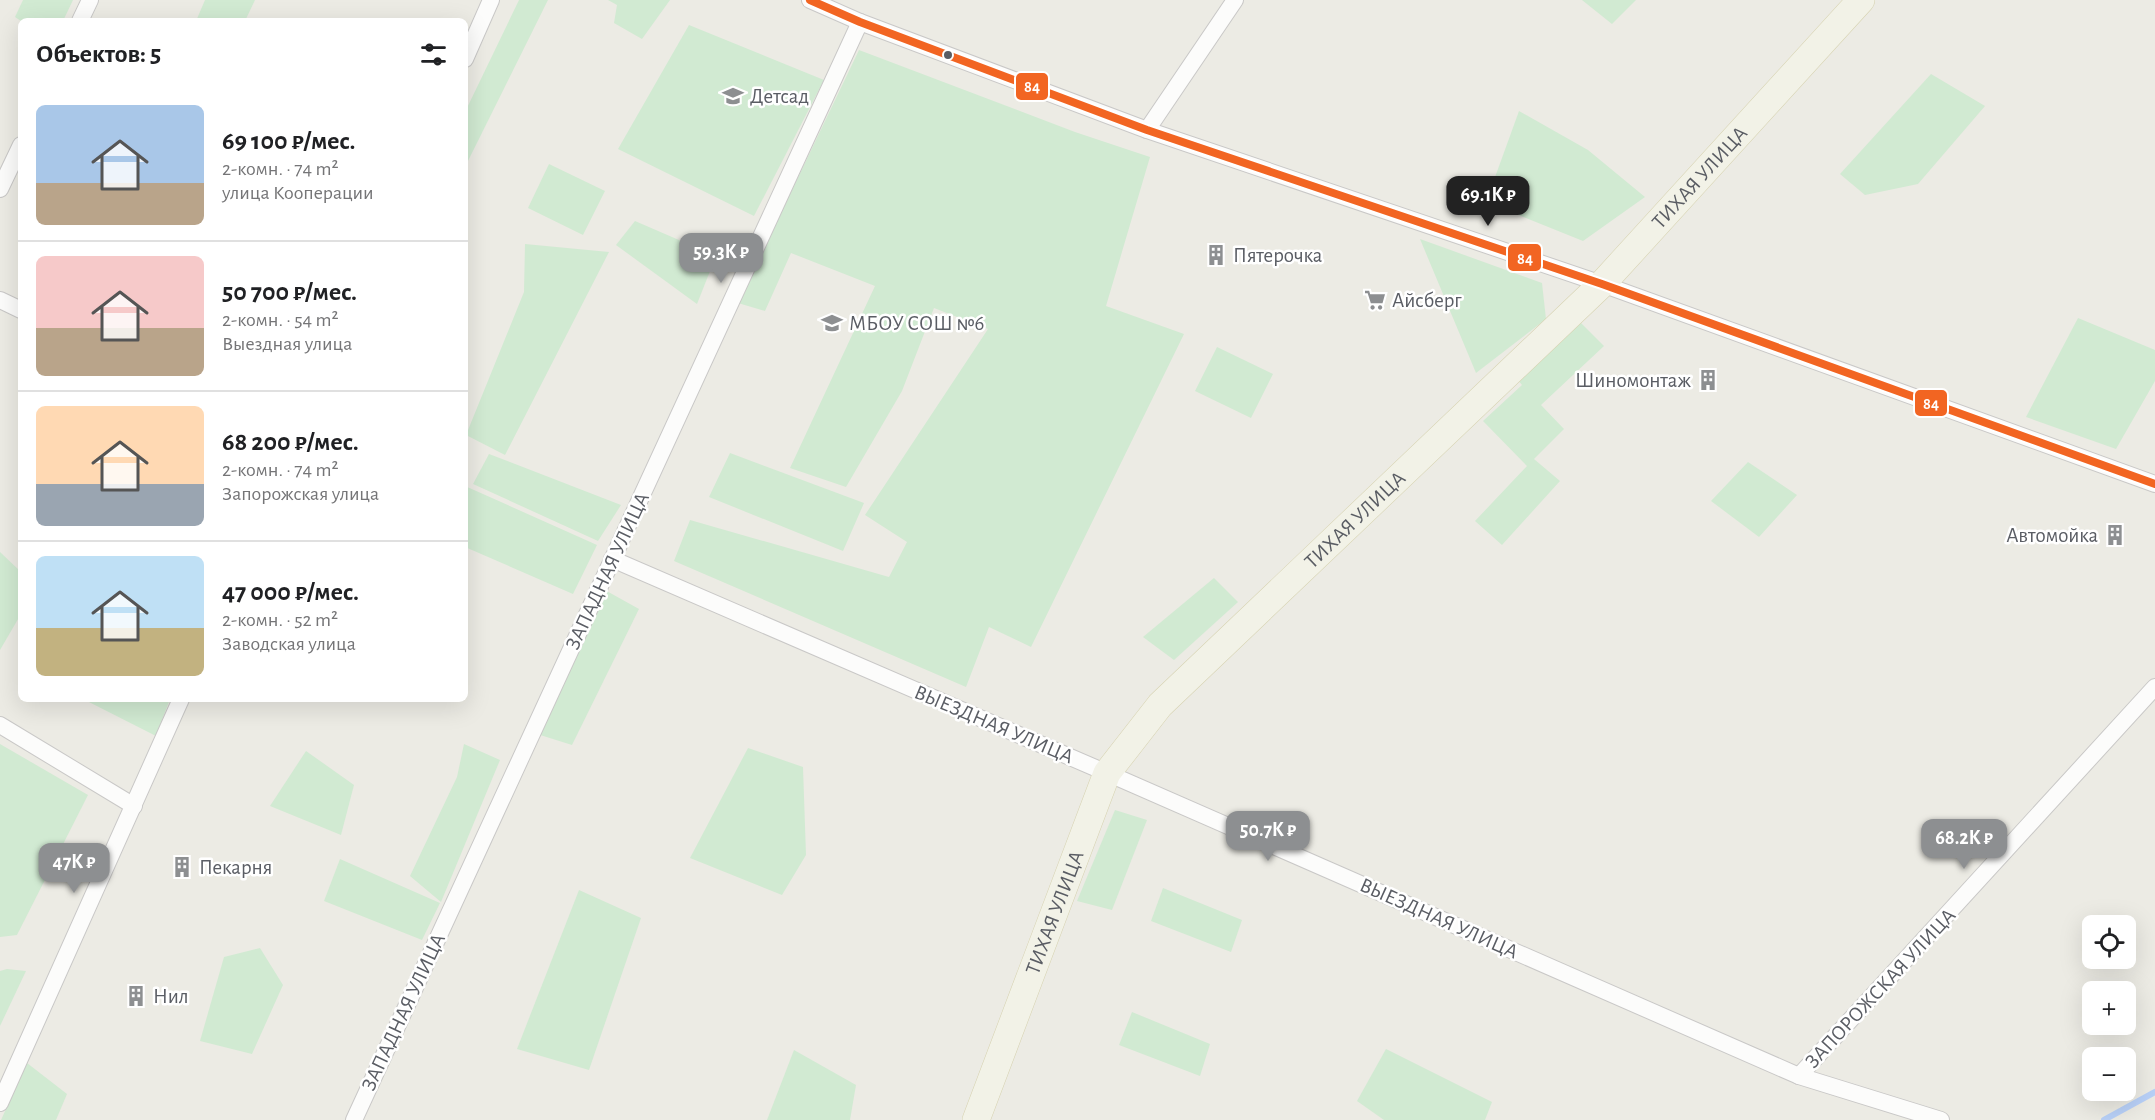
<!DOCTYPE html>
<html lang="ru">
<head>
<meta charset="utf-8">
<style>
  body { margin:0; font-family:"Alegreya Sans",sans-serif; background:#f2f2f2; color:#202124; height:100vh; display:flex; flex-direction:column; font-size:22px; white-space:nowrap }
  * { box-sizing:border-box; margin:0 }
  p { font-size:20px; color:#757577 }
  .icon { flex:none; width:33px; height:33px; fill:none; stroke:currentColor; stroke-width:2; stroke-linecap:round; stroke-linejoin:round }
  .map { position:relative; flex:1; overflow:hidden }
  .drawer { position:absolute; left:18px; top:18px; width:450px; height:684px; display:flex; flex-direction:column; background:#fff; border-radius:9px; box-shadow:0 6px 24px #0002 }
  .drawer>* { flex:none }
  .controls { position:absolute; left:2082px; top:915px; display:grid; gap:12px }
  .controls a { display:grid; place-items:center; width:54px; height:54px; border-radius:9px; background:#fff; box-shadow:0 6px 24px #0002; font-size:30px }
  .price { position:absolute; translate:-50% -51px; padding:0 14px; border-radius:12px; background:#8d8f91; color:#fff; font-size:20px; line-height:39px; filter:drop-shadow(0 2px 3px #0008) }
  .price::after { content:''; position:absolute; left:50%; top:36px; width:18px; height:14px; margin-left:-9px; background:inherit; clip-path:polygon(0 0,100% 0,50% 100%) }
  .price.active { background:#222; color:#fff }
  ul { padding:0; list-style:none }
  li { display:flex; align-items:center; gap:18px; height:150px; padding:0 18px }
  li+li { border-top:2px solid #e0e0e0 }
  li span { display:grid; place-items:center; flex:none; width:168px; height:120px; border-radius:9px; color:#555 }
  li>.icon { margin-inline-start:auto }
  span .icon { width:72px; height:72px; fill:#fffc; stroke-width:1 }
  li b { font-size:26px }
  h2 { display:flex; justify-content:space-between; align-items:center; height:72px; padding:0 18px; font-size:26px }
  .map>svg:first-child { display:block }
</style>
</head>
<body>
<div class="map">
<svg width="2155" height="1120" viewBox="0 0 2155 1120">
  <rect width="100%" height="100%" fill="#ecebe4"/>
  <g fill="#d1ead2">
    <path d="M23 0H73L63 21H21L15 17Z"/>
    <path d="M205 0H255L245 21H196Z"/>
    <path d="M519 0H548L465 167V112Z"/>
    <path d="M608 0H670L642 39 614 23 617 5Z"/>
    <path d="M1582 0H1636L1612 24Z"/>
    <path d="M689 25 824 80 754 216 618 149Z"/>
    <path d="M859 50 1075 132 1150 157 1106 306 1184 334 1031 647 989 627 966 687 674 561 690 520 889 577 907 542 865 515 988 329 934 308 902 391 846 487 790 468 875 286 791 253 765 311 738 303Z"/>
    <path d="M1931 74 1985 106 1918 184 1865 195 1840 174Z"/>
    <path d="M1519 111 1588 150 1645 197 1583 241 1486 202Z"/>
    <path d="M549 164 605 191 583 235 528 208Z"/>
    <path d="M635 221 716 256 697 304 616 245Z"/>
    <path d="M1420 239 1542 283 1546 319 1476 373Z"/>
    <path d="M525 244 609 252 505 455 466 435 524 292Z"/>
    <path d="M2078 318 2155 350V381L2116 449 2026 417Z"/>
    <path d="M1581 323 1604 346 1541 405 1564 429 1534 459 1560 481 1502 545 1475 521 1527 466 1483 421 1522 385 1517 379Z"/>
    <path d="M1217 347 1273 374 1251 418 1195 391Z"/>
    <path d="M730 453 864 503 843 551 709 497Z"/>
    <path d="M489 454 621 505 598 541 473 484Z"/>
    <path d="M1748 462 1797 495 1759 537 1711 501Z"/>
    <path d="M465 486 597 545 573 594 465 547Z"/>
    <path d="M0 552 21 572V614L0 650Z"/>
    <path d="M1214 578 1238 602 1174 660 1143 637Z"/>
    <path d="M603 589 639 609 572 745 537 734Z"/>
    <path d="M83 699H170L156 736Z"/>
    <path d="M0 744 88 795 17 935 0 937Z"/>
    <path d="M464 744 500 760 441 902 410 876 457 777Z"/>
    <path d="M748 748 803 767 806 855 782 895 690 858Z"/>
    <path d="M306 751 354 785 341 835 270 806Z"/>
    <path d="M1115 810 1147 820 1112 910 1077 901Z"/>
    <path d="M340 859 440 903 422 940 324 901Z"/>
    <path d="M1163 888 1242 920 1231 952 1151 921Z"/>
    <path d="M579 890 641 918 589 1070 517 1049Z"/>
    <path d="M260 948 283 985 252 1054 200 1041 224 957Z"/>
    <path d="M7 969 26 971 0 1026V971Z"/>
    <path d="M1132 1012 1210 1044 1200 1076 1119 1045Z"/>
    <path d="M1386 1049 1492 1102 1485 1120H1384L1357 1101Z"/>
    <path d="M794 1050 856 1085 850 1120H767Z"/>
    <path d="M27 1063 67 1094 56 1120H1Z"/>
  </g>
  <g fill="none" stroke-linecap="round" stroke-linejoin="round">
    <path stroke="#b8d0f7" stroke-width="6" d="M2104 1120 2155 1092"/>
    <defs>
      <g id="minor">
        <path d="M810 0 860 22 1147 130 1602 284 2155 484"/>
        <path d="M80 21 90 0"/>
        <path d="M465 59 491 0"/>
        <path d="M1147 130 1235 0"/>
        <path d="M0 189 21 145"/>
        <path d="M0 300 21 310"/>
        <path d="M612 559 1107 773 1799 1076 1941 1120"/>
        <path d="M0 725 134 806"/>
        <path d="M1799 1076 2155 687"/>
        <path d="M0 1103 181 699"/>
        <path d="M354 1120 860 22"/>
      </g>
      <g id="primary">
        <path id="s1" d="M976 1120 1107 773 1160 705 1602 284 1861 0"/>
      </g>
    </defs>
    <use href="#minor" stroke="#c9c8c7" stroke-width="18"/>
    <use href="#primary" stroke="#d6d2b0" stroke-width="28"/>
    <use href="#minor" stroke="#fcfcfb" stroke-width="16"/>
    <use href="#primary" stroke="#f2f2e7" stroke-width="27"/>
    <defs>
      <path id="bus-1" d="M810 0 860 22 1147 130 1602 284 2155 484"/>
    </defs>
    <use href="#bus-1" stroke="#fff" stroke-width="12"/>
    <use href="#bus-1" stroke="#f26522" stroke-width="8"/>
  </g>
  <defs>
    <symbol id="school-bare" viewBox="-9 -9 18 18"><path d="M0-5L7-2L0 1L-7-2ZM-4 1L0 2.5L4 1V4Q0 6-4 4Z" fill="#8d8f91" stroke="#fff" stroke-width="2.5" paint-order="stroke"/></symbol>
    <symbol id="building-bare" viewBox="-9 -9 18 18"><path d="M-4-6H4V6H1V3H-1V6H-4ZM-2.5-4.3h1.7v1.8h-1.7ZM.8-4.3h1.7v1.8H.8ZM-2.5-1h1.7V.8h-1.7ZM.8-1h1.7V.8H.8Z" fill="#8d8f91" stroke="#fff" stroke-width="2.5" paint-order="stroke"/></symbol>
    <symbol id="supermarket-bare" viewBox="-9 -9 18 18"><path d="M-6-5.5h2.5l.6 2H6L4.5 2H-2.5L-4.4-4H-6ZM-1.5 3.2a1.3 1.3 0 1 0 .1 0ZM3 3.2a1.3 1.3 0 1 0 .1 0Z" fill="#8d8f91" stroke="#fff" stroke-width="2.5" paint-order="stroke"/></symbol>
  </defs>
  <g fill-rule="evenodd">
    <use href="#school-bare" x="718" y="81" width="30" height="30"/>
    <use href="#building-bare" x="1201" y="240" width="30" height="30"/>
    <use href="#supermarket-bare" x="1360" y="285" width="30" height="30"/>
    <use href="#school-bare" x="817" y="308" width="30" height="30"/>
    <use href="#building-bare" x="1693" y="365" width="30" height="30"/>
    <use href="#building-bare" x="2100" y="520" width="30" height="30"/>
    <use href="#building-bare" x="167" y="852" width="30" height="30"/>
    <use href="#building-bare" x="121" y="981" width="30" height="30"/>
  </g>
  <circle fill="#5a5d64" stroke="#fff" stroke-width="2" cx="948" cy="55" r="5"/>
  <g text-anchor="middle" stroke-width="5" stroke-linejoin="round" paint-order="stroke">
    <g font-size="21" fill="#5a5d64" stroke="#fff" text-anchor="start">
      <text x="750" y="103">Детсад</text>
      <text x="1233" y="262">Пятерочка</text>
      <text x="1392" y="307">Айсберг</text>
      <text x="849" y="330">МБОУ СОШ №6</text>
      <text x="1691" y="387" text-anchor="end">Шиномонтаж</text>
      <text x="2098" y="542" text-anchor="end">Автомойка</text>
      <text x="199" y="874">Пекарня</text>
      <text x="153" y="1003">Нил</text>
    </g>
    <g font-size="21" fill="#5a5d64" stroke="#fff">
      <text dy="7" stroke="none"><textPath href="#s1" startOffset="1212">ТИХАЯ УЛИЦА</textPath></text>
      <text dy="7" stroke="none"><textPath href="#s1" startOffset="726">ТИХАЯ УЛИЦА</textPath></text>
      <text transform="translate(607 571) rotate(-65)" y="7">ЗАПАДНАЯ УЛИЦА</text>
      <text transform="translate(994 724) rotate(23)" y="7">ВЫЕЗДНАЯ УЛИЦА</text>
      <text dy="7" stroke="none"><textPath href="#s1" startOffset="222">ТИХАЯ УЛИЦА</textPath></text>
      <text transform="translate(1439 918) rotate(24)" y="7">ВЫЕЗДНАЯ УЛИЦА</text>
      <text transform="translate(1880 988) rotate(-47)" y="7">ЗАПОРОЖСКАЯ УЛИЦА</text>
      <text transform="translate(403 1012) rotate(-65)" y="7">ЗАПАДНАЯ УЛИЦА</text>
    </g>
  </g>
  <g stroke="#fff" stroke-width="2">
    <rect x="1015" y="72" width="34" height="29" rx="6" fill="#f26522"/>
    <rect x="1507" y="243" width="35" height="29" rx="6" fill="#f26522"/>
    <rect x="1914" y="389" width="34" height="28" rx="6" fill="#f26522"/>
  </g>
  <g font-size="16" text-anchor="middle" font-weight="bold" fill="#fff">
    <text x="1032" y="92">84</text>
    <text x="1525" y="264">84</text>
    <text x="1931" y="409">84</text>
  </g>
</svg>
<div class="controls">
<a><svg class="icon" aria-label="locate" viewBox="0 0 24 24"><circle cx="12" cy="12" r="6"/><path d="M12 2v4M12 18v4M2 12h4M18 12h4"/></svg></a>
<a>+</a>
<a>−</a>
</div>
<b class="price active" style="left:1488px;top:227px">69.1K ₽</b>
<b class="price" style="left:721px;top:284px">59.3K ₽</b>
<b class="price" style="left:1268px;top:862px">50.7K ₽</b>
<b class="price" style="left:1964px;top:870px">68.2K ₽</b>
<b class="price" style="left:74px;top:894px">47K ₽</b>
<section class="drawer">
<h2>Объектов: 5<svg class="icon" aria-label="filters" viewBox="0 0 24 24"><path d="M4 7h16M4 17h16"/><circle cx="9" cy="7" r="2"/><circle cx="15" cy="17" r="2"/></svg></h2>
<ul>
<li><span style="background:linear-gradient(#a9c7e8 65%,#b9a48a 0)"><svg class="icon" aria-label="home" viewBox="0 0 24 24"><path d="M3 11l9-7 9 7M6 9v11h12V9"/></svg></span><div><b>69 100 ₽/мес.</b><p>2-комн. · 74 m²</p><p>улица Кооперации</p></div></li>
<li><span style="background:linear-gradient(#f6c9c9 60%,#b9a48a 0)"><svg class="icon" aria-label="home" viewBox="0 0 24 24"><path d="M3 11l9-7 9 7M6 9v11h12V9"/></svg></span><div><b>50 700 ₽/мес.</b><p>2-комн. · 54 m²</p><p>Выездная улица</p></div></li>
<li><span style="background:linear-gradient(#ffd9b3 65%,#9aa5b1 0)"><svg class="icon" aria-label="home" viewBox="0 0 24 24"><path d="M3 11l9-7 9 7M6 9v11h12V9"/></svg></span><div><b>68 200 ₽/мес.</b><p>2-комн. · 74 m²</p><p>Запорожская улица</p></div></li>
<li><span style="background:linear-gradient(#bfe0f5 60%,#c2b280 0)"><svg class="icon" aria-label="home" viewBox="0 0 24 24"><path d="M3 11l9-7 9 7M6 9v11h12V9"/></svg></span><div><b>47 000 ₽/мес.</b><p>2-комн. · 52 m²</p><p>Заводская улица</p></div></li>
</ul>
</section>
</div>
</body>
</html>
